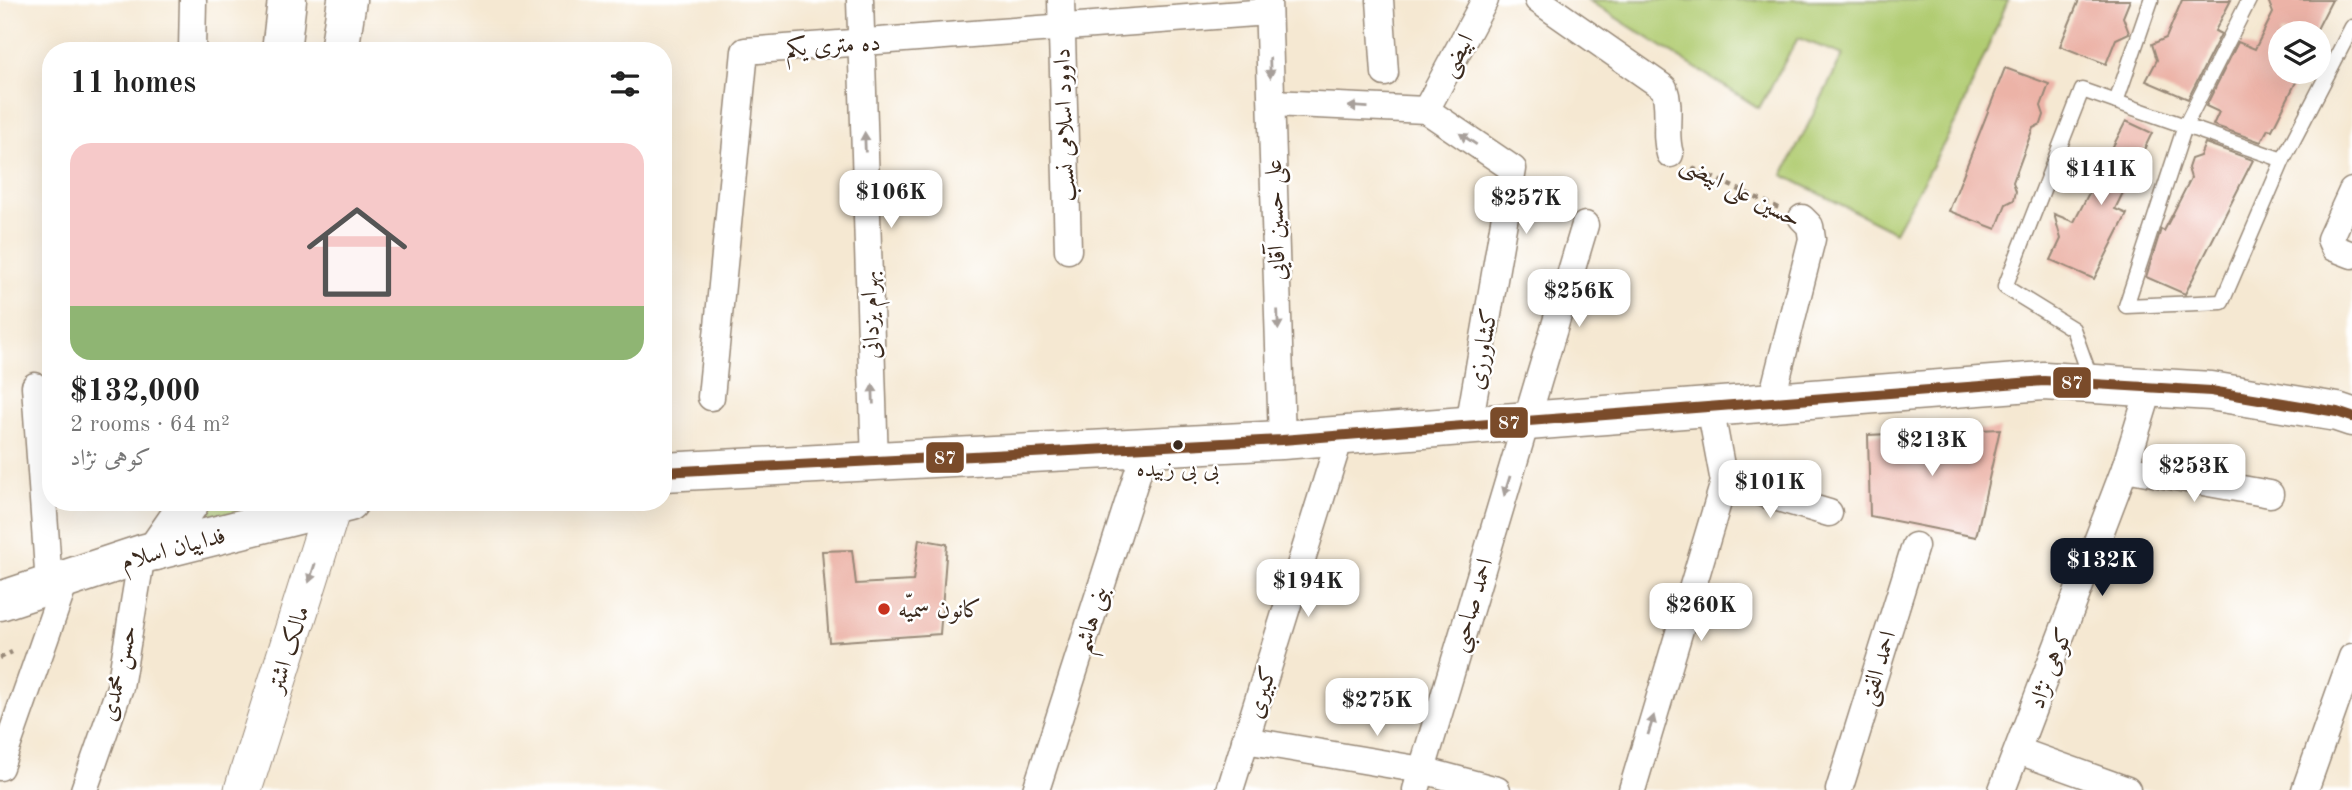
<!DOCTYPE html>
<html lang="en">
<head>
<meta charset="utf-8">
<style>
  body { margin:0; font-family:"Old Standard TT",Amiri,serif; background:#f6f6f6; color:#222; height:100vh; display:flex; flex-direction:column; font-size:26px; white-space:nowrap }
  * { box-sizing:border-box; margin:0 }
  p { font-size:23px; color:#767676 }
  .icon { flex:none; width:38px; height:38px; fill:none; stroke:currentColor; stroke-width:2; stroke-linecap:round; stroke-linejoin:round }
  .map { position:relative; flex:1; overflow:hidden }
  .drawer { position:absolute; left:42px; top:42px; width:630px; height:469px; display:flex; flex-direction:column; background:#fff; border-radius:28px; box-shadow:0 7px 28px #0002 }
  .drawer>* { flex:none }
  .fabs { position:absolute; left:2268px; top:21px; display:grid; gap:14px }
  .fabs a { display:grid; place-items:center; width:63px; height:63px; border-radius:50%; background:#fff; box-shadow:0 7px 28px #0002; font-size:35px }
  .price { position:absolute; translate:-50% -60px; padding:0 16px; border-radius:14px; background:#fff; color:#222; font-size:23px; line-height:46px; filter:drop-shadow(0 2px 4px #0008) }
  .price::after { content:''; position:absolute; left:50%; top:42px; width:21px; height:16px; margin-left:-10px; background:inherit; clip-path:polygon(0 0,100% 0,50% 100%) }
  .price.current { background:#111827; color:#fff }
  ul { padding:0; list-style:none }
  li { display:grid; align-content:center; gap:14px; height:371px; padding:0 28px }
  li span { display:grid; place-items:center; height:217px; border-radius:21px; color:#555 }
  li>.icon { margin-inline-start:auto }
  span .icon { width:126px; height:126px; fill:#fffc; stroke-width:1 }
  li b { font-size:30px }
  h2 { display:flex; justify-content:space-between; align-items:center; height:84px; padding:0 28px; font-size:30px }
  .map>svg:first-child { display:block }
</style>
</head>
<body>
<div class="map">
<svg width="2352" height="790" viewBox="0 0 2352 790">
  <rect width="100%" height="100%" fill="#fff"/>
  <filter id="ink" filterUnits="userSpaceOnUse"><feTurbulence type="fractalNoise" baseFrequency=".0143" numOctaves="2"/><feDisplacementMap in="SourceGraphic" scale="14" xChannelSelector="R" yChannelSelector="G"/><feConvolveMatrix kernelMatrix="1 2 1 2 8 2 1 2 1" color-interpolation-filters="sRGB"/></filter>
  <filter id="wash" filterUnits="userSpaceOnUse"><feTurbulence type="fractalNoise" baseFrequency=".00686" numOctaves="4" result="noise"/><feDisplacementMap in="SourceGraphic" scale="28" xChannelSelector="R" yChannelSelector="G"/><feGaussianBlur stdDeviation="1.57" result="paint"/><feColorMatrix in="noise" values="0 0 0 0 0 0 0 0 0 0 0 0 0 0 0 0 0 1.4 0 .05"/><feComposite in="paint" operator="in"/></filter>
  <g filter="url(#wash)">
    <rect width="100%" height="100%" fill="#f5e8d2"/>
    <g fill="#b1cc72" stroke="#767b48" stroke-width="2">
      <path d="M1588 0H2008L1958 118 1895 232 1783 175 1843 55 1798 38 1759 108Z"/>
      <path d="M199 502H295L187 531Z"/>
    </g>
    <g id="blocks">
      <g fill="#ecb3a7">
        <path d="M2079 0H2130L2123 17 2129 33 2116 39 2106 64 2060 46Z"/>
        <path d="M2182 0H2231L2215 31 2221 34 2188 99 2146 81 2157 60 2152 44 2166 38Z"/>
        <path d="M2268 0H2332L2315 33H2280V72H2301L2272 130 2268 129 2261 142 2213 125 2219 112 2206 106 2238 42 2255 49 2273 13Z"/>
        <path d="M2005 68 2049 84 2041 106 2044 115 2041 124 2033 128 2013 182 2016 191 2014 200 2006 204 1996 229 1949 211Z"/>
        <path d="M2126 121 2152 133 2115 209 2127 214 2094 279 2051 260 2061 239 2054 214 2074 222Z"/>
        <path d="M2205 143 2253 160 2185 294 2146 277 2161 229 2164 231 2191 178 2188 168 2191 159 2200 156Z"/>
        <path d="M2000 429 1976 537 1870 516 1868 435Z"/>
        <path d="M919 539 947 544 940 634 829 642 822 551 852 550 856 584 913 581Z"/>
      </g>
    </g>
  </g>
  <g filter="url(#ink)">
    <use href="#blocks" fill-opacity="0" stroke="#988978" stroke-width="2"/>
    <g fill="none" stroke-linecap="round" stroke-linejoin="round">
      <defs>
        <g id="lane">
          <path d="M2249 0 2185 126 2126 306 2222 302 2283 160 2352 27"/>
          <path d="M2116 102 2151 0"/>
          <path d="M2091 379 2073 329 2005 287 2082 90 2283 160"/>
        </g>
        <g id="street">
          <path d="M860 0 875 462"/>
          <path d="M1061 0 1068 250"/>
          <path d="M1268 0 1282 440"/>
          <path d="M1380 0 1385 73"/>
          <path d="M1538 0 1664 88C1672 110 1663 132 1670 154"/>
          <path d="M192 51 193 0"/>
          <path d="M1272 103 1426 110"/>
          <path d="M1426 110 1513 169 1469 425"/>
          <path d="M1426 110 1485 0"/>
          <path d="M2352 191 2330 239 2334 248 2352 255"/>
          <path d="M35 386 49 585"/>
          <path d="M711 397 745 51 1268 12"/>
          <path d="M1771 402 1812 239 1810 226 1802 218"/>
          <path d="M2125 468 2270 494"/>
          <path d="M1724 482 1829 513"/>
          <path d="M1245 740 1422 770 1497 790"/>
          <path d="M2019 751 2127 790"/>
          <path d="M0 767 66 579"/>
          <path d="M84 790 120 687 142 554"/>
          <path d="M1036 790 1146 447"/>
          <path d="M1230 790 1341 434"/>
          <path d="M1416 790 1585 225"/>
          <path d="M1632 790 1724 482 1710 407"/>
          <path d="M1839 790 1915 546"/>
          <path d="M2002 790 2125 468 2150 387"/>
          <path d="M2305 790 2352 657"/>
        </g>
        <path id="secondary" d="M243 790 332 508"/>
        <g id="primary">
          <path d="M281 51 287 0"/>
          <path d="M339 51 347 0"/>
          <path d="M663 472 1282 440 2044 381 2211 391 2337 412 2352 417"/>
          <path d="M156 551 190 502"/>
          <path d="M0 601 142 554 349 502"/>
        </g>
      </defs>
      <use href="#lane" stroke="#988978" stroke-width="17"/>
      <use href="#street" stroke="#988978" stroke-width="29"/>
      <use href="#secondary" stroke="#988978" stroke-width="39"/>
      <use href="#primary" stroke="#988978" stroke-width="41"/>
      <g stroke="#988978" stroke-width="4.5" stroke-dasharray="5 5" stroke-linecap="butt">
        <path d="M1692 168 1779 208"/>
        <path d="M0 658 12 652"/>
      </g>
      <use href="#lane" stroke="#fff" stroke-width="14"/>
      <use href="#street" stroke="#fff" stroke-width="26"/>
      <use href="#secondary" stroke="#fff" stroke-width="37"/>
      <use href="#primary" stroke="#fff" stroke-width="38"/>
      <defs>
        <path id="bus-1" d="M663 472 1282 440 2044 381 2211 391 2337 412 2352 417"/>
      </defs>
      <use href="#bus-1" stroke="#fff" stroke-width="16"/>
      <use href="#bus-1" stroke="#7a4b2a" stroke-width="10"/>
    </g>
    <defs><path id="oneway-solid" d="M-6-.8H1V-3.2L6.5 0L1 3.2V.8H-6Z" transform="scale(1.75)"/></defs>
    <g fill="#a79f9a">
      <use href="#oneway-solid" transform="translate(1270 68) rotate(88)"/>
      <use href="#oneway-solid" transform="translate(1358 107) rotate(-177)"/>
      <use href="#oneway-solid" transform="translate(1468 139) rotate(-146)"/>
      <use href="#oneway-solid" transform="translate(865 142) rotate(-92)"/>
      <use href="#oneway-solid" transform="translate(1278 320) rotate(88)"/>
      <use href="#oneway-solid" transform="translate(873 394) rotate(-92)"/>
      <use href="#oneway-solid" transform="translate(1507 486) rotate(107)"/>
      <use href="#oneway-solid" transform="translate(312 573) rotate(108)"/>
      <use href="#oneway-solid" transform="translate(1651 725) rotate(-73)"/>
    </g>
  </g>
  <circle fill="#3b2a1e" stroke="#fff" stroke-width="2.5" cx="1178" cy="445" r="6"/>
  <circle fill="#c8321e" stroke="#fff" stroke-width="2.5" cx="884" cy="609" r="7"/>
  <g text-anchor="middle" stroke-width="5" stroke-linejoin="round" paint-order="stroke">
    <g font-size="22" fill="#3b2a1e" stroke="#fff">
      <text x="1178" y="476">بی بی زبیده</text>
    </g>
    <g font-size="24" fill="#3b2a1e" stroke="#fff">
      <text transform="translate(833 45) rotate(-4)" y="8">ده متری یکم</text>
      <text transform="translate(1456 55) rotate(-62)" y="8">ابیضی</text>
      <text transform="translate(1064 125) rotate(-92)" y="8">داوود اسلامی نسب</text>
      <text transform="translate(1741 191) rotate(27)" y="8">حسین علی ابیضی</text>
      <text transform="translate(1275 220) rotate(-92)" y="8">علی حسین آقایی</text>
      <text transform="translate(870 315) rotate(-92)" y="8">بهرام یزدانی</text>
      <text transform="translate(1482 349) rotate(-80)" y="8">کشاورزی</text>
      <text transform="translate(173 548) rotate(-15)" y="8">فداییان اسلام</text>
      <text transform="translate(1471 605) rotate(-73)" y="8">احمد صاحبی</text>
      <text transform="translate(1091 619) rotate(-72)" y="8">بنی هاشم</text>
      <text transform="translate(288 649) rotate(-72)" y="8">مالک اشتر</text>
      <text transform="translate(1877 668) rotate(-73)" y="8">احمد الفتی</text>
      <text transform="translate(2050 668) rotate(-69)" y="8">کوهی نژاد</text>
      <text transform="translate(118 673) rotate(-77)" y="8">حسن محمدی</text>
      <text transform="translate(1261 692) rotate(-73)" y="8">کبیری</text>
    </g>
    <g font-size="24" fill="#3b2a1e" stroke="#fff" text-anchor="start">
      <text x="898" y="617">کانون سمیّه</text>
    </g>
  </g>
  <g stroke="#fff" stroke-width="2.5">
    <rect x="2052" y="366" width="40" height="33" rx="7" fill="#7a4b2a"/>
    <rect x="1489" y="406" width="40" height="33" rx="7" fill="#7a4b2a"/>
    <rect x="925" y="441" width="40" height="33" rx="7" fill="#7a4b2a"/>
  </g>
  <g font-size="19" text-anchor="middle" font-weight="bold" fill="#fff">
    <text x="2072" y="389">87</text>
    <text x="1509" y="429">87</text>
    <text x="945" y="464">87</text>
  </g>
</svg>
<div class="fabs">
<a><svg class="icon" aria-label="layers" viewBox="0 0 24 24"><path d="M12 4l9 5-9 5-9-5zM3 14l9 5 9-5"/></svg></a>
</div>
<b class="price" style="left:2101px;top:207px">$141K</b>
<b class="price" style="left:891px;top:230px">$106K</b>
<b class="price" style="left:1526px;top:236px">$257K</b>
<b class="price" style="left:1579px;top:329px">$256K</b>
<b class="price" style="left:1932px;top:478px">$213K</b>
<b class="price" style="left:2194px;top:504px">$253K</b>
<b class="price" style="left:1770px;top:520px">$101K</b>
<b class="price current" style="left:2102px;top:598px">$132K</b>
<b class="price" style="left:1308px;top:619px">$194K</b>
<b class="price" style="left:1701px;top:643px">$260K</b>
<b class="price" style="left:1377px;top:738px">$275K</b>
<section class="drawer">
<h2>11 homes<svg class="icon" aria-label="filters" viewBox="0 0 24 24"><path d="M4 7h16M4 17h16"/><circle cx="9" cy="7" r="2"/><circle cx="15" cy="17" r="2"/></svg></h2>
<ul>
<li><span style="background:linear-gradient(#f6c9c9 75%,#8fb573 0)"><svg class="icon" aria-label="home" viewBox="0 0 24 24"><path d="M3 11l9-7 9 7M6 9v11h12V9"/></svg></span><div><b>$132,000</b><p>2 rooms · 64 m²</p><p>کوهی نژاد</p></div></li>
</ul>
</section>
</div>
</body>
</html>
